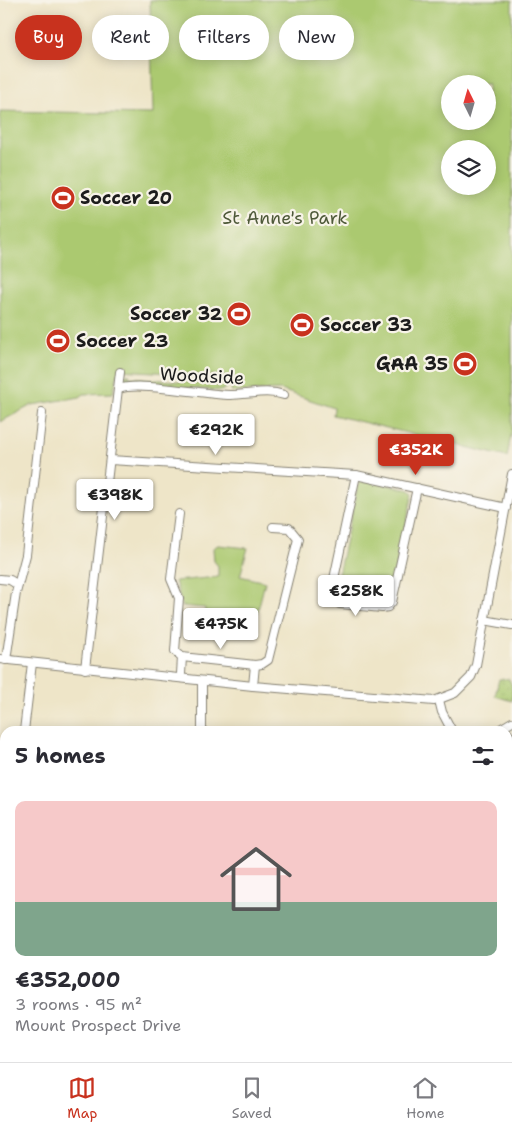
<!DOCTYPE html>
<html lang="en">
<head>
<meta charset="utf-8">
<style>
  body { margin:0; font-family:"Shantell Sans",sans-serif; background:#f2f2f3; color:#2b2b33; height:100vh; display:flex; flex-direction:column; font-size:19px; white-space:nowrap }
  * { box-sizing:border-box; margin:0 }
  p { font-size:16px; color:#7c7c81 }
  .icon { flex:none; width:28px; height:28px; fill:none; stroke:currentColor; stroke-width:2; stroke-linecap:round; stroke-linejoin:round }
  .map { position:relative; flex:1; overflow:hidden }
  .drawer { position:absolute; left:0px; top:726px; width:512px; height:336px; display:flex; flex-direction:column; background:#fff; border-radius:15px 15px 0 0; box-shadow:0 2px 12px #0003 }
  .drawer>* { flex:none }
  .hud { position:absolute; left:15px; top:15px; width:482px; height:45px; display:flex; gap:10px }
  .needle { width:32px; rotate:355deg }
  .controls { position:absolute; left:441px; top:75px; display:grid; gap:10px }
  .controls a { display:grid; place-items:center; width:55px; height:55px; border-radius:50%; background:#fff; box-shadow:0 2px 12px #0003; font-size:25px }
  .price { position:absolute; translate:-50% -42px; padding:0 11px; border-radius:5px; background:#fff; color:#222; font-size:16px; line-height:32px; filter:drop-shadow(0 1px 2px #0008) }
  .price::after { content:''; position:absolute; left:50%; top:30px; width:15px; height:11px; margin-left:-8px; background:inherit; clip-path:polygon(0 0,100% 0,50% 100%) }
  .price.selected { background:#c8321e; color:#fff }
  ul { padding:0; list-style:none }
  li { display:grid; align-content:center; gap:10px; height:265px; padding:0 15px }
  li+li { border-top:1px solid #e1e1e2 }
  li span { display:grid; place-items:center; height:155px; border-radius:10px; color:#555 }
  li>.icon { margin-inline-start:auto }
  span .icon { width:90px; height:90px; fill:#fffc; stroke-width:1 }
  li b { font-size:21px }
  h2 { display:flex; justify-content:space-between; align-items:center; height:60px; padding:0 15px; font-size:21px }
  .chip { padding:0 18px; border-radius:22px; background:#fff; box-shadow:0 2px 12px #0003; font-size:18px; line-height:45px }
  .chip.selected { background:#c8321e; color:#fff }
  .dock { display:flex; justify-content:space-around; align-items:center; height:70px; border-top:1px solid #e1e1e2; background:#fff; font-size:14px; color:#7c7c81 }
  .dock a { display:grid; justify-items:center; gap:2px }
  .dock .selected { color:#c8321e }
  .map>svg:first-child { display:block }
</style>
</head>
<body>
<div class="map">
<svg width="512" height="1062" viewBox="0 0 512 1062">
  <defs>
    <pattern id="grass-dots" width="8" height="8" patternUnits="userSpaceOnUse" patternTransform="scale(1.25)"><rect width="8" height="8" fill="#abc970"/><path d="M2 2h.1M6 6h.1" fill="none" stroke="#93ac60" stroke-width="1.8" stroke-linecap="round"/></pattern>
  </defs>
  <rect width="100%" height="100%" fill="#f7f3e8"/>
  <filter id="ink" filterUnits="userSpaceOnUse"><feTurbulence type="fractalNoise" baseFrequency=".02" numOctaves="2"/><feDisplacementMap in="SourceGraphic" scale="10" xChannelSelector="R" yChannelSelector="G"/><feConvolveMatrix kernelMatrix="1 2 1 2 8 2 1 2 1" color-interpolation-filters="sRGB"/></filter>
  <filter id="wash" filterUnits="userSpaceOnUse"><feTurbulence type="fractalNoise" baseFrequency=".0096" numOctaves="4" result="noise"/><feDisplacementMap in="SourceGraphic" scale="20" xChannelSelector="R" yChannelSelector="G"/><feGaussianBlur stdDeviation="1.12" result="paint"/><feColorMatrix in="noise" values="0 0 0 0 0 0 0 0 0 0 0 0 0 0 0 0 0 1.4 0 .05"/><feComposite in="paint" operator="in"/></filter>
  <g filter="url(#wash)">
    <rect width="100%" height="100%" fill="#eee5c8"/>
    <g fill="url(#grass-dots)" stroke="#647246">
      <path d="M126 374H129V377L218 385 219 382H222L227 387 221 391 125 383 123 380Z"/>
      <path d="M499 679H509L512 686V701L495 696Z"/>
    </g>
    <g fill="#abc970" stroke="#647246" fill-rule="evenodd">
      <path d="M150 0H512V430L507 457 333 415 334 408 281 390 232 392 229 378 225 376 119 370 113 393 84 394 80 397 32 405 0 422V111L153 114ZM450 84H488V121H450ZM450 149H488V186H450Z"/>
      <path d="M366 480 410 490 413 494 388 602 385 605 341 602 334 593 358 485 361 481Z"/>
      <path d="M218 545 248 548 240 576 265 582 257 614H247L245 630 204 626 205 608 182 606 175 581 218 577V566L214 561 213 548Z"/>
    </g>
  </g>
  <g filter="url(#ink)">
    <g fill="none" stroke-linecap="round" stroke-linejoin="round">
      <defs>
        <g id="minor">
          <path d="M119 389C138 381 205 395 230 395 249 395 266 389 284 395"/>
          <path d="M110 460 356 475 506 508"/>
          <path d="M356 475 331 593 340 604 382 608 388 607 392 602 417 488"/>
          <path d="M179 514 171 579 179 598 175 651 182 657 255 665 262 664 268 660 298 539 289 528 273 527"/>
          <path d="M0 579 10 580 18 585"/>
          <path d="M484 620 512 625"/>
          <path d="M0 659 253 686 434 701 455 693 471 677 476 665 512 474"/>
          <path d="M6 660 16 593 26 555 42 413"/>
          <path d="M85 669 120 372"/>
          <path d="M181 674 182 657"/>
          <path d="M202 681V731"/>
          <path d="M253 686 255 665"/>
          <path d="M439 700 442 712 452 731"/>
          <path d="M24 731 32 663"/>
          <path d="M497 731 512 722"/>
          <path d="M508 734 512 740"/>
          <path d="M508 913 512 912"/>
          <path d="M0 937 5 895"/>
          <path d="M0 959 5 960"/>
          <path d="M508 995 512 982"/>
          <path d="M508 1043 512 1045"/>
          <path d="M26 1062H29"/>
          <path d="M186 1062V1058"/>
        </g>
      </defs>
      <use href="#minor" stroke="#858072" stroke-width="10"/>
      <use href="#minor" stroke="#fff" stroke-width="8"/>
    </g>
  </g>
  <defs>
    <symbol id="stadium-disc" viewBox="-11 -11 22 22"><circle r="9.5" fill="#c8321e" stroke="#f7f3e8"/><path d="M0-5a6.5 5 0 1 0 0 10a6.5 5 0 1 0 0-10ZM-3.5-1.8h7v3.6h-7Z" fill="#fff"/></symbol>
  </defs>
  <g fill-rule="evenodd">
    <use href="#stadium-disc" x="49" y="184" width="28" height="28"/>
    <use href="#stadium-disc" x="225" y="300" width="28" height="28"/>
    <use href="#stadium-disc" x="288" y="311" width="28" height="28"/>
    <use href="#stadium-disc" x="44" y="327" width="28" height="28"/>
    <use href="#stadium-disc" x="451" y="350" width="28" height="28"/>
  </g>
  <g text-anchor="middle" stroke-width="4.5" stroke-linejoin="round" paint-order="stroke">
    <g font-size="18" font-weight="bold" fill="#1c1c1c" stroke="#f7f3e8" text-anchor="start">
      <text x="80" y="204">Soccer 20</text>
      <text x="222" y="320" text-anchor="end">Soccer 32</text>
      <text x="320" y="331">Soccer 33</text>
      <text x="76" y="347">Soccer 23</text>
      <text x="448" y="370" text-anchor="end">GAA 35</text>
    </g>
    <g font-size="18" fill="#4e5939" stroke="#f7f3e8">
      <text x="285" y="224">St Anne's Park</text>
    </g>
    <g font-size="18" fill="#1c1c1c" stroke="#f7f3e8">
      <text transform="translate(202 376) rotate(3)" y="6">Woodside</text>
    </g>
  </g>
</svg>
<div class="controls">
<a><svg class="needle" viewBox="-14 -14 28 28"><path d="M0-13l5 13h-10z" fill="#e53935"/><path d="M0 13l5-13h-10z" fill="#7c7c81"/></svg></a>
<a><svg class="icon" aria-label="layers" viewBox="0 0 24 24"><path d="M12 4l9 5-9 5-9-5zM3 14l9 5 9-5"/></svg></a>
</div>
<b class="price" style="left:216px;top:456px">€292K</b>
<b class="price selected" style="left:416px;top:476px">€352K</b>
<b class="price" style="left:115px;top:521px">€398K</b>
<b class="price" style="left:356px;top:617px">€258K</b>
<b class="price" style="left:221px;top:650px">€475K</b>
<div class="hud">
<a class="chip selected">Buy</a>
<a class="chip">Rent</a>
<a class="chip">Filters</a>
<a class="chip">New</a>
</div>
<section class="drawer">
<h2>5 homes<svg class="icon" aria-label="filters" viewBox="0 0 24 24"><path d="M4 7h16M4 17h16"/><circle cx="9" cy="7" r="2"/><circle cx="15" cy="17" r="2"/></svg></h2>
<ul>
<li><span style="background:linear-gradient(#f6c9c9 65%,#7fa58c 0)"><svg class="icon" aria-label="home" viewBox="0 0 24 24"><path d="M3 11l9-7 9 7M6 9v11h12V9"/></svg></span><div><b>€352,000</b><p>3 rooms · 95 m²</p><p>Mount Prospect Drive</p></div></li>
</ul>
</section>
</div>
<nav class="dock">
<a class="selected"><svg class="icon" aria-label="map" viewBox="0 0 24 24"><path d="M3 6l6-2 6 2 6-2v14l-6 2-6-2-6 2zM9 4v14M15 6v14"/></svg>Map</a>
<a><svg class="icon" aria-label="saved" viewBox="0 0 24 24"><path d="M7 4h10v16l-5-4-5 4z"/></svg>Saved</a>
<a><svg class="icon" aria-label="home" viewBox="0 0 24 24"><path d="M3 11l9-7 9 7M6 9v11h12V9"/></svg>Home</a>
</nav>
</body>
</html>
